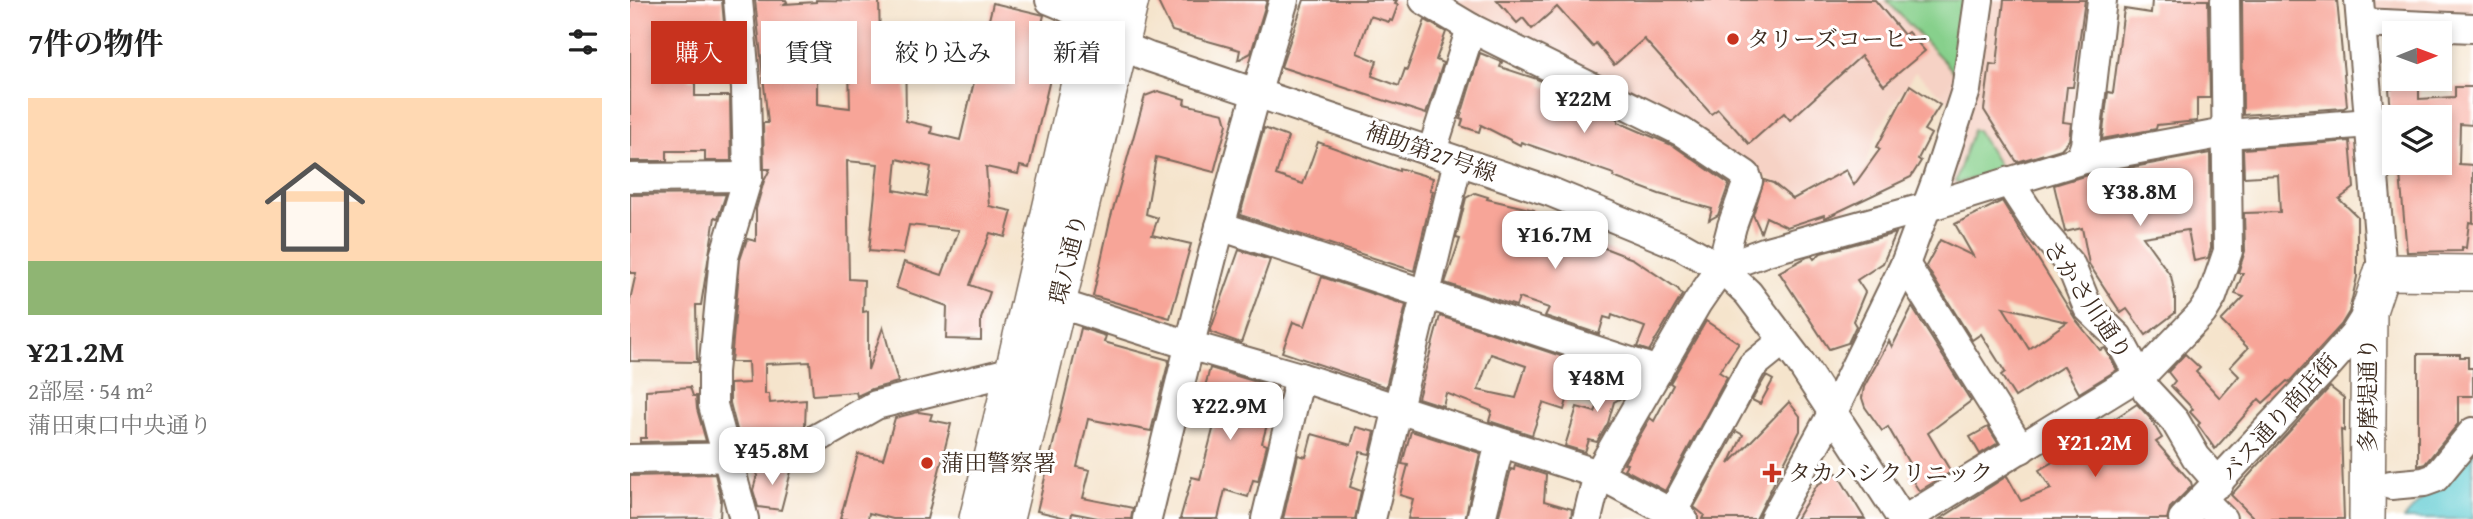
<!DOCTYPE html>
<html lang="ja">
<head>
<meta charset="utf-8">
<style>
  body { margin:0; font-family:"Gentium Book Plus","Noto Serif JP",serif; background:#f6f6f6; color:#222; height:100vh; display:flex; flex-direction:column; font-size:26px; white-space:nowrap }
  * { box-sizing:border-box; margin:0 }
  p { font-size:23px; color:#767676 }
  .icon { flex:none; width:38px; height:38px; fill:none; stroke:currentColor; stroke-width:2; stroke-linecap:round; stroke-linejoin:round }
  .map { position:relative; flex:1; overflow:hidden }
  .panel { display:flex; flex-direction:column; background:#fff; width:630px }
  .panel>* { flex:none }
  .top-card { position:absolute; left:21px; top:21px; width:665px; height:63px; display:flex; gap:14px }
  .needle { width:46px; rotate:89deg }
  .controls { position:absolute; left:1752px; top:21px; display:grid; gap:14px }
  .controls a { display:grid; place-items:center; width:70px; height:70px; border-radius:0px; background:#fff; box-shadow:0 4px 10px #0003; font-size:35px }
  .price { position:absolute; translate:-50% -60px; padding:0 16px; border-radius:14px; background:#fff; color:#222; font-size:23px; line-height:46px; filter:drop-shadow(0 2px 4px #0008) }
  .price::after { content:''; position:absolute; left:50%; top:42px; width:21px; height:16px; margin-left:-10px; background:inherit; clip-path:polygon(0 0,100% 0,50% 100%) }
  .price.active { background:#c8321e; color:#fff }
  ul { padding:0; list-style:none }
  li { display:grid; align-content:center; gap:14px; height:371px; padding:0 28px }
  li span { display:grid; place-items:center; height:217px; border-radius:0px; color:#555 }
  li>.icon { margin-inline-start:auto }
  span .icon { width:126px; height:126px; fill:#fffc; stroke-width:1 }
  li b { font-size:30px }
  h2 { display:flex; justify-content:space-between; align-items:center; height:84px; padding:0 28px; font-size:30px }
  .tag { padding:0 24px; border-radius:0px; background:#fff; box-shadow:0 4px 10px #0003; font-size:24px; line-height:63px }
  .tag.active { background:#c8321e; color:#fff }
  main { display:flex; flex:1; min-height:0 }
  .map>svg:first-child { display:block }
</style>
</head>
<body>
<main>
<section class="panel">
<h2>7件の物件<svg class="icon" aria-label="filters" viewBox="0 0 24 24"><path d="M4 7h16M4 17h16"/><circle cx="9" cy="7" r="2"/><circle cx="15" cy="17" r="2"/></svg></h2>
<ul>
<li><span style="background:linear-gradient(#ffd9b3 75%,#8fb573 0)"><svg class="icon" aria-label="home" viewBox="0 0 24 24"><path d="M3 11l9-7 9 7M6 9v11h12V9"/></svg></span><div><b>¥21.2M</b><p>2部屋 · 54 m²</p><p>蒲田東口中央通り</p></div></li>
</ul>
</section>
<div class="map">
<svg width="1843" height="519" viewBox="0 0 1843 519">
  <rect width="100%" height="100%" fill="#fff"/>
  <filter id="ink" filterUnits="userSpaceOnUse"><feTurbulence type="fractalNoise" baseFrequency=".0143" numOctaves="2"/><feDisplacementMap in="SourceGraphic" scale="14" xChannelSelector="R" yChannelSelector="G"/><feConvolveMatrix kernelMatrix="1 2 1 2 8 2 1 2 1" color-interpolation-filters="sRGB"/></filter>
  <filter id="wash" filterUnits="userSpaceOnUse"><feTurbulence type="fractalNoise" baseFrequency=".00686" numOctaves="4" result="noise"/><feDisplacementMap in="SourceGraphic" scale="28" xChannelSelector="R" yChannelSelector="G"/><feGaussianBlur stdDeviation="1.57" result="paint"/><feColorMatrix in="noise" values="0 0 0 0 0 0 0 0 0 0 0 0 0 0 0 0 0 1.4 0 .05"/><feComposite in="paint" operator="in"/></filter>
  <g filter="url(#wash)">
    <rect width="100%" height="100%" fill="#f5e4cc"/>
    <g fill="#f6d2c5">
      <path d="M795 0H1469L1460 70 1401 61 1398 82 1454 91 1450 122 1393 115 1387 175 1307 197 1334 114 1285 72 1250 126 1229 182 1218 167 1164 195 1132 174 1123 180Z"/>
      <path d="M1731 0H1843V25L1729 20Z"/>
    </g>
    <g fill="#87d08c" stroke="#617d55" stroke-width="2">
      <path d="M1256 0H1338L1327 75Z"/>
      <path d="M1343 130H1347L1372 170 1328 183 1325 182Z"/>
    </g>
    <path fill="#5ccad0" stroke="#4c7a77" stroke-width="2" d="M1843 442V519H1774Z"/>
    <g id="blocks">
      <g fill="#f7a598" fill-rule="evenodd">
        <path d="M0 0H92L96 47 57 49 59 80H65V96H100L101 161H75V151H37V161H0Z"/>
        <path d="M125 0H156L157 2 154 4 186 2V0L249 1 250 38H275L276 121 302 127 301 133 330 140 363 3 414 15 409 36 429 41 399 168 390 166 388 174 356 167 359 206 382 211 375 237 360 233 340 285 360 292 351 319V340L316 339 317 306 266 288 274 262 312 275 329 230 279 225 273 254 239 251 248 164 217 161 219 279 234 280 233 312 238 311V370L253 327 268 382 242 389 227 396 226 392 183 395 180 362 135 364V394H139L140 403 176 400 175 426 110 441 100 403V384L119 383 118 362H101L110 260 117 239 126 241V209L134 181 140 169H134L133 123H138ZM218 26 220 108 187 104V27ZM267 159 301 167 296 196 264 190Z"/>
        <path d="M527 0H637L621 53 608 60 610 50 542 31Z"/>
        <path d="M674 0H767L765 4 768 5 762 21 760 20 759 22 740 16 727 53 747 61 742 76 769 86 775 69 777 70 795 20 816 32 806 60 813 63 796 114 651 67Z"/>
        <path d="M867 0H1245L1274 35 1278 32 1295 51 1254 85 1231 56 1160 120 1154 113 1119 144 1088 109 1081 114 1014 39 984 65 966 43 963 47 927 7 902 29 893 18 887 23Z"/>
        <path d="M1374 0H1455L1443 87H1437L1433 122 1441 123 1439 140 1431 149 1387 162 1354 110 1360 64 1367 65Z"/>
        <path d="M1522 0H1578L1580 98H1567V121L1527 125 1526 129 1472 139 1478 92 1483 93 1494 9 1521 13Z"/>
        <path d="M1612 0H1707L1717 106 1714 108 1613 115Z"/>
        <path d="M850 53 872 62 870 67 904 78 912 81 911 85 940 95 943 97V99L988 119V122L1044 146 1099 184 1088 215 1079 220 1082 209 1029 194 983 177 984 174 891 142 890 145 851 125 849 132 831 126 833 120 830 119Z"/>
        <path d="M1762 79H1789V99L1825 97V87H1843L1842 125 1830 124 1829 164 1843 165V223L1839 222 1836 248 1832 247V251L1777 252 1769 163 1810 164V117H1765L1764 111H1761L1759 89H1762Z"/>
        <path d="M1280 85 1310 105 1294 130 1301 134 1288 159 1291 161 1281 177 1195 218 1194 215 1157 227 1136 217 1131 232 1123 215 1134 180 1143 183 1163 199 1216 170 1224 185 1250 149 1247 147Z"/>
        <path d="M528 91 555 99 554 104 594 113 597 124 584 172 526 157 516 214 528 218 522 235 561 244 540 318 463 296 480 220 515 96Z"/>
        <path d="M634 128 658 137 646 175 673 184 688 142 769 171V168L803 178 800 190 803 191 784 271 610 215Z"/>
        <path d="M1720 141 1724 188 1709 199 1727 216V277L1719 312 1711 325 1659 382 1657 381 1633 403 1629 399 1585 449 1568 425 1570 423 1560 412 1563 409 1541 386 1545 381 1538 372 1555 354 1570 368 1566 372 1590 398 1609 376 1600 367 1618 348 1591 321 1614 297 1605 294 1613 273H1608L1615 251 1614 213 1650 212 1648 175 1614 177 1613 149Z"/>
        <path d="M1580 153 1581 248 1578 258 1564 261 1558 230 1513 237 1541 276 1545 296V313L1516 335 1497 309 1491 313 1459 264 1452 228 1435 232 1424 185 1454 176Z"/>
        <path d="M845 193 858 197 857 199 904 210 902 215 934 229 933 232 1003 259 1048 289 1052 295 1019 351 1007 347 1015 327 982 315 981 319 974 317 969 334 915 316 919 308 889 298 886 306 815 283 830 239 826 238 836 198Z"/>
        <path d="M96 194 88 218 85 217 71 305H66L67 362 0 361V300L6 273H0V195Z"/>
        <path d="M1372 201 1446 320 1470 350 1475 348 1487 370 1449 393 1434 366 1385 397 1371 375 1375 372 1351 334 1342 340 1296 266 1310 240 1343 256 1325 224ZM1373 307 1437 322 1399 349Z"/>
        <path d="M1266 233 1253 263 1227 280 1235 292 1223 321 1226 326 1218 343 1199 349 1149 272 1177 257 1182 256 1184 259 1191 253Z"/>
        <path d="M609 250 640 260 611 343 580 332Z"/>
        <path d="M692 277 776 305 756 387 652 352 663 322 675 326Z"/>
        <path d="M1282 307 1341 401 1298 433 1321 472 1289 491 1279 475 1284 472 1258 427 1252 431 1235 407 1232 398 1234 387 1259 341 1262 347Z"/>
        <path d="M810 316 949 362 934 410 913 403 902 435 859 421 862 411 816 393 813 406 788 398ZM861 354 896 366 886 398 848 390Z"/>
        <path d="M1076 321 1109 343 1089 372 1097 377 1035 491 994 469 997 464 994 463 1020 418 1024 421 1043 385 1040 383Z"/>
        <path d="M451 328 476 336 474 342 539 360 521 431 458 419 447 467 460 470 453 498 503 508 501 519H473L442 513 441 519 407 511Z"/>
        <path d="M1788 354H1830V357H1838V368H1843V396H1828V424L1795 464 1788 466Z"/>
        <path d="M580 368 647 388 632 443 637 445 628 481 623 480 618 497 595 490 588 519H550L562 477 570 479 586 418 568 413Z"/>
        <path d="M978 372 1003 380 993 397 984 402 978 423 967 442 959 440 955 452 935 446 947 407 965 412 973 394Z"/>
        <path d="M1136 376 1143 380 1130 404 1122 400Z"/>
        <path d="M60 387 63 396H66L67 409 76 441 10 442V438H16V390Z"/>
        <path d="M1700 387 1714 398V431L1711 430 1714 519H1625L1601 495Z"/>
        <path d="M1159 402 1170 416V431L1126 519H1072L1074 515 1064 507 1106 431 1113 435 1099 464Z"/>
        <path d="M1507 404 1520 418 1532 438 1526 442 1561 482 1562 486 1540 508 1537 519H1310L1377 476 1391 501 1421 489 1409 470 1426 460 1420 450 1439 438 1443 446Z"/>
        <path d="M288 412 302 414 300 420 321 424 297 519H263L239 513 238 519H210L228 454 253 459 265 418Z"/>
        <path d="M726 427 745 432 740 454 730 452 720 487 731 491 725 519H653L668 455 676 457 682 434 721 445Z"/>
        <path d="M1358 427 1368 443 1350 454 1340 437Z"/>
        <path d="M781 431 850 453 835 519H778L783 499 770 495 778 465 772 464Z"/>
        <path d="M163 464 151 510 128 507 123 490 128 472Z"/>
        <path d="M885 465 916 475 914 501 942 509 941 519H868L881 469 884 470Z"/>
        <path d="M1207 473 1235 519H1166L1187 485Z"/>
        <path d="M85 474 91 499 90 518 0 519V476Z"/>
      </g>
    </g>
  </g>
  <g filter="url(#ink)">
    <use href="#blocks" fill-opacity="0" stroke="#7c6b5b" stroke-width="2"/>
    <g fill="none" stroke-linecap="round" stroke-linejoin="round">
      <defs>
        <g id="minor">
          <path d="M108 0 116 89 118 177 94 257 83 372V405L114 519"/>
          <path d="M420 0C451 12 463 24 488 42 497 49 509 53 519 57L921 192 1052 246 1091 268 1118 293 1170 362 1272 519"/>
          <path d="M794 0 841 28 1052 132 1116 175 1118 181 1102 226 1091 268 1067 303 968 474 957 519"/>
          <path d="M1729 0 1752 272"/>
          <path d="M1731 23 1843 28"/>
          <path d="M802 151 841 28"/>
          <path d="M1450 160 1455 145 1472 0"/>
          <path d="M0 178 118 177"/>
          <path d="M1381 181 1385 191 1410 229 1441 266 1458 308 1488 337 1517 391 1545 421 1566 457 1589 483"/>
          <path d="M590 226 1028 371"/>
          <path d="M1275 264 1391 449"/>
          <path d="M1091 268 1137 251 1297 207 1450 160 1584 135 1740 123"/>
          <path d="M427 303 559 345 670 377 968 474 1053 519"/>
          <path d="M0 459 119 457 179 443 246 405 383 371"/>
          <path d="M1761 485 1794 482 1805 478 1843 432"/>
          <path d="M1573 500 1592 519"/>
          <path d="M1042 513 1122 366 1153 341"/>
          <path d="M517 519C559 345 602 171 654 0"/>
          <path d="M636 519 670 377"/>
          <path d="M741 519 828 161"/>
          <path d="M851 519 870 443"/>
          <path d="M1144 519 1203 412 1275 264 1307 179 1336 90 1349 0"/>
          <path d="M1276 519 1516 371 1572 313 1582 297 1598 251 1595 0"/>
          <path d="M1553 519 1696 367 1724 335 1739 311"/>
        </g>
        <g id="major">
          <path d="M1752 272 1843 273"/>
          <path d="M347 519 383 371 468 0"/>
          <path d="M376 519 501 0"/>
          <path d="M1737 519 1739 311 1752 272"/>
        </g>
      </defs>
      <use href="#minor" stroke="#7c6b5b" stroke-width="32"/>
      <use href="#major" stroke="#7c6b5b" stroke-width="38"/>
      <use href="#minor" stroke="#fff" stroke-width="28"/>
      <use href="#major" stroke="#fff" stroke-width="35"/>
    </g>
  </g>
  <g fill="#c8321e" stroke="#fff" stroke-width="2.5">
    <circle cx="1103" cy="39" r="7"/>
    <circle cx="297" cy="463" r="7"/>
    <path d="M1138.5 462.5h7v7h7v7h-7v7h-7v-7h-7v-7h7z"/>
  </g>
  <g text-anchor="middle" stroke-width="6" stroke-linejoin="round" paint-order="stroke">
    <g font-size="23" fill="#3b2a1e" stroke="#fff" text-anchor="start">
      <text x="1117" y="47">タリーズコーヒー</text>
      <text x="311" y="471">蒲田警察署</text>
      <text x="1158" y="481">タカハシクリニック</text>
    </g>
    <g font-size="23" fill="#3b2a1e" stroke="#fff">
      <text transform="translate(801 152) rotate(19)" y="8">補助第27号線</text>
      <text transform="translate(438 259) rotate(-76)" y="8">環八通り</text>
      <text transform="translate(1458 300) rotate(56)" y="8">さかさ川通り</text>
      <text transform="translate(1738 395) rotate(-90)" y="8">多摩堤通り</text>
      <text transform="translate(1649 417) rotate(-48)" y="8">バス通り商店街</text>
    </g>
  </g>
</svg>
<div class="controls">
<a><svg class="needle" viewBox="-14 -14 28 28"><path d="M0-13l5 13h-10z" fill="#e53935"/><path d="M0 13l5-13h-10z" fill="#767676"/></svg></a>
<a><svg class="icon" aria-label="layers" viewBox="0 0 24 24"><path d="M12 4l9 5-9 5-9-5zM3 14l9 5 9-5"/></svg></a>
</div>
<b class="price" style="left:954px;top:135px">¥22M</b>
<b class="price" style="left:1510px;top:228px">¥38.8M</b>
<b class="price" style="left:925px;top:271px">¥16.7M</b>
<b class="price" style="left:967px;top:414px">¥48M</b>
<b class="price" style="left:600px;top:442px">¥22.9M</b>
<b class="price active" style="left:1465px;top:479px">¥21.2M</b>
<b class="price" style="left:142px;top:487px">¥45.8M</b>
<div class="top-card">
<a class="tag active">購入</a>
<a class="tag">賃貸</a>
<a class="tag">絞り込み</a>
<a class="tag">新着</a>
</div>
</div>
</main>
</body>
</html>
